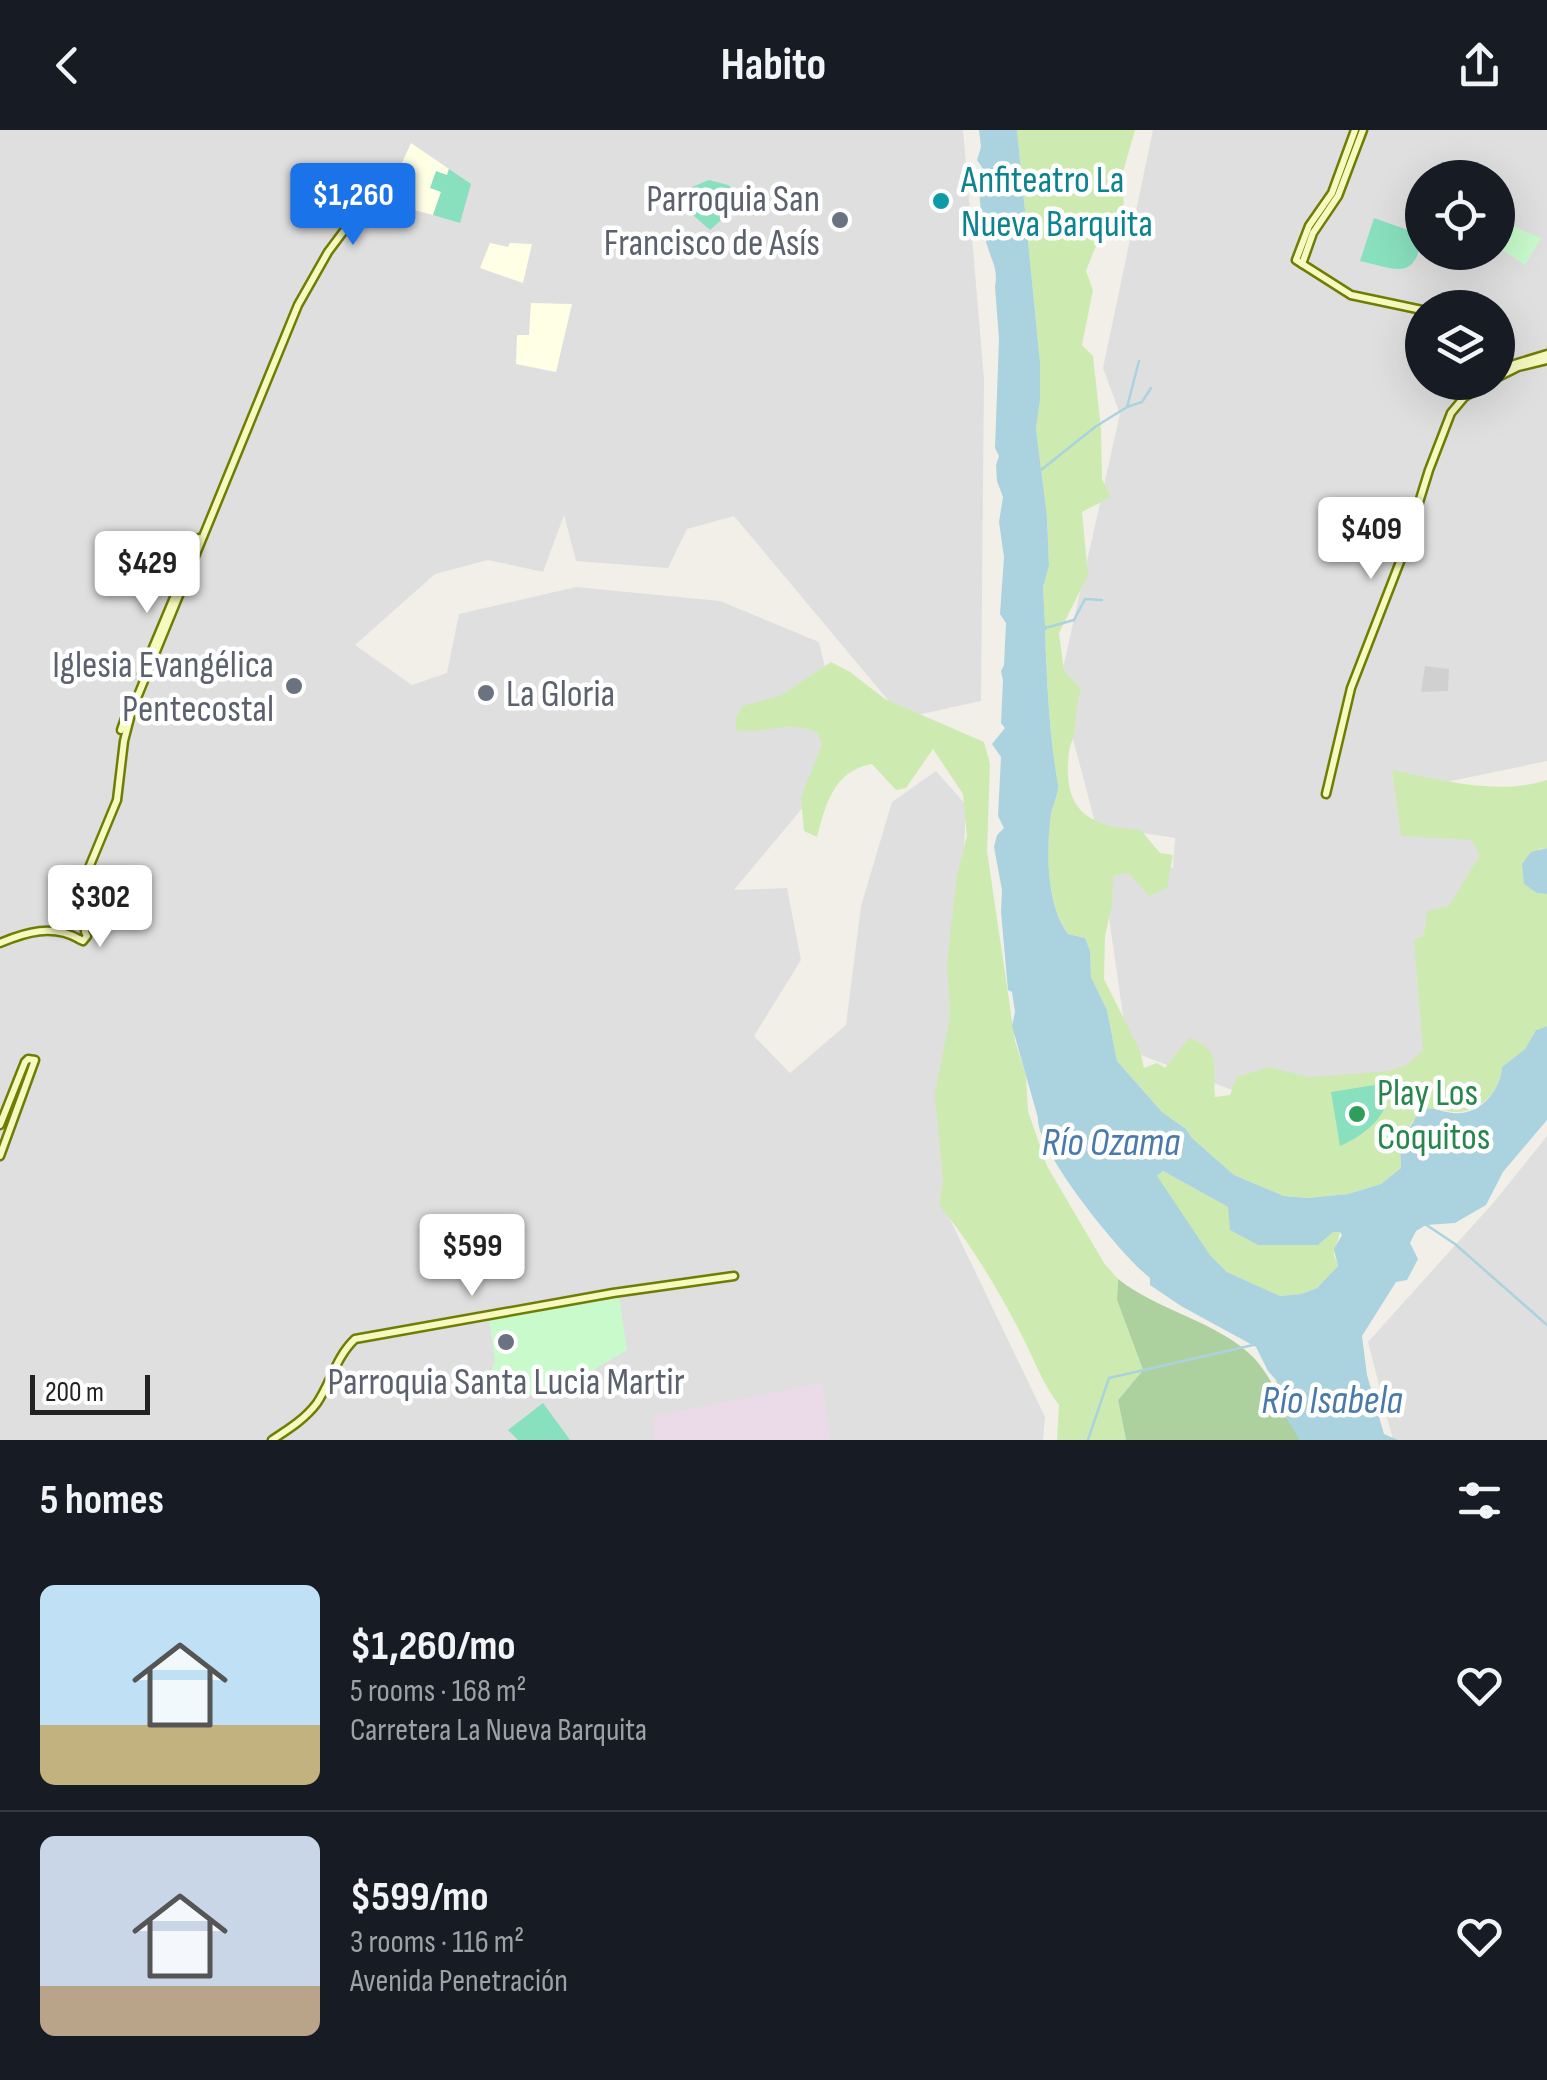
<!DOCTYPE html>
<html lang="en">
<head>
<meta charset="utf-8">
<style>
  body { margin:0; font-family:"Sofia Sans Condensed",sans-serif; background:#242831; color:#f1f3f6; height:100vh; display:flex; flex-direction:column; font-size:38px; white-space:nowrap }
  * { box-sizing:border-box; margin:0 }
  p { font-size:32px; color:#9ea1a6 }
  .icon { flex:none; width:55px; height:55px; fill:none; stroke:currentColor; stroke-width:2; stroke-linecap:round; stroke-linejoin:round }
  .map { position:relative; height:1310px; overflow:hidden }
  .sheet { display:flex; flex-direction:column; background:#171b24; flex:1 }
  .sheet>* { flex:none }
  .buttons { position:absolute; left:1405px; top:30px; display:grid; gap:20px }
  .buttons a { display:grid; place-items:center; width:110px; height:110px; border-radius:50%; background:#171b24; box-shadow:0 10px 40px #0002; font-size:50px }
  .scale { position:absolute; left:30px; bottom:25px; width:120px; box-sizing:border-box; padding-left:10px; border:5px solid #222; border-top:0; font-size:28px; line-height:35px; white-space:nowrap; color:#222; -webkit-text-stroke:8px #fff; paint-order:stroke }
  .price { position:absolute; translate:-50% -85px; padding:0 22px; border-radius:10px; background:#fff; color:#222; font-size:32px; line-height:65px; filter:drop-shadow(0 2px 5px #0008) }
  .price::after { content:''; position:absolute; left:50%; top:60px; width:30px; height:22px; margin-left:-15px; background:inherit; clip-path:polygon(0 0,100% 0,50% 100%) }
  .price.current { background:#1a73e8; color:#fff }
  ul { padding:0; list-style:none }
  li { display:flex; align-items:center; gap:30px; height:250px; padding:0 40px }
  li+li { border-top:2px solid #363941 }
  li span { display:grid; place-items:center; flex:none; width:280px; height:200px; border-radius:15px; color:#555 }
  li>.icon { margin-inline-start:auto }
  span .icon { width:120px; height:120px; fill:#fffc; stroke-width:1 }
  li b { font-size:42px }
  h2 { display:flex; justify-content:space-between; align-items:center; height:120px; padding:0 40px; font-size:42px }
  header { display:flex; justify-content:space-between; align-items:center; height:130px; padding:0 40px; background:#171b24; font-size:45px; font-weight:700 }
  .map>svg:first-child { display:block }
</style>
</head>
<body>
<header><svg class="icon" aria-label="back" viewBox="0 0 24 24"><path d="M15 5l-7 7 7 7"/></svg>Habito<svg class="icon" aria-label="share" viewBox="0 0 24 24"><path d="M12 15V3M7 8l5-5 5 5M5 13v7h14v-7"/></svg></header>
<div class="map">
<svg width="1547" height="1310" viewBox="0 0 1547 1310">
  <rect width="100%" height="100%" fill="#f2efe9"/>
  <g fill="#e0dfdf" fill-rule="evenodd">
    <path d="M0 0H963L984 249 981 571 903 588 734 386 687 399 668 438 576 431 564 385 543 442 488 430 435 444 355 515 412 555 447 543 459 484 576 457 720 471 819 512 832 567 830 645 734 760 787 758 801 830 754 906 790 943 846 895 861 776 892 672 936 641 966 675 948 1085 1045 1287 1043 1310H0Z"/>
    <path d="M1153 0H1547V631L1427 656 1486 712 1433 933 1266 973 1128 920 1102 739 1173 738 1175 708 1096 696 1059 556 1120 284 1103 238ZM1422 48H1498V122H1422ZM1422 178H1498V252H1422Z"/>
    <path d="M1547 1006V1310H1393L1368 1212 1494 1072Z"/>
  </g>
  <path fill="#ebdbe8" d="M822 1253 830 1310H655L652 1289 655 1286Z"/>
  <g fill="#ffffe5">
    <path d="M411 13 449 39 433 85 403 77 405 71 389 61Z"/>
    <path d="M490 113 508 117 510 113 532 114 523 153 480 138Z"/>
    <path d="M531 173 572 174 556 242 516 234 517 205H529Z"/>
  </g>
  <path fill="#d0d0d0" d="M1425 536 1449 539 1448 561 1421 562Z"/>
  <g fill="#cdebb0">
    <path d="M1017 0H1135L1123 42 1124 87 1095 118 1086 141 1093 160 1082 215 1093 226 1101 299 1102 349 1111 367 1082 382 1088 445 1059 503 1064 541 1081 559C1076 576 1077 582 1075 598 1075 606 1070 614 1069 622 1062 679 1086 697 1141 700L1160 723 1173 725 1167 758 1149 766 1128 743 1113 746 1112 775 1105 806 1104 849 1140 921 1144 938 1157 933 1165 938 1189 908C1223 920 1212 937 1215 967L1230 965 1237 947 1269 937 1309 947 1389 941 1407 935 1423 920 1414 809 1424 806 1427 781 1449 776 1480 725 1472 710 1401 706 1392 640C1442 650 1497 666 1547 650V718L1539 719 1537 763 1547 764V896L1536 900 1525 919 1502 937C1501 966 1470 991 1441 979L1413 991 1400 1014 1401 1038 1381 1054 1348 1064 1307 1068 1284 1066 1234 1045 1192 1008 1186 999 1162 982 1117 931 1107 880 1091 847 1090 822 1085 808 1068 804C1047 773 1045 721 1051 684 1053 675 1059 663 1058 654 1049 605 1047 552 1045 501L1048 497 1045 495 1043 457 1049 436 1047 386 1036 299 1040 270V232Z"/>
    <path d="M831 532 850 542 885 569 984 612 990 634 987 721 1015 911 1026 945 1028 981 1047 1036 1104 1133 1118 1149 1117 1170 1143 1240 1118 1270 1126 1310H1057L1059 1275C1041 1252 1033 1226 1019 1200 997 1158 969 1111 939 1075L943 1051 935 965 950 886 947 834 957 745 967 706 963 664 933 619 906 658 896 660 872 634C834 641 826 673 817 707L804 701 801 667 822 615 818 603C787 589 767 605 736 600V588L742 576 780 566Z"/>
    <path d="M1163 1041 1228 1077 1230 1083 1300 1114 1318 1115 1332 1102H1340L1334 1124 1338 1136 1317 1158 1301 1164 1279 1166 1227 1142 1210 1125 1156 1047Z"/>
  </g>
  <path fill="#add19e" d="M1118 1149C1158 1181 1219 1192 1254 1228 1274 1250 1287 1283 1300 1310H1126L1118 1270 1143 1240 1117 1170Z"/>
  <g fill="#c8facc">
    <path d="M1505 93 1541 108 1525 135 1498 117Z"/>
    <path d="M619 1166 627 1220C580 1246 538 1285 485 1253L495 1232 489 1187Z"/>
  </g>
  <g fill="#88e0be">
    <path d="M449 39 471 54 460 93 433 85 441 62 430 58 436 41 447 45Z"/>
    <path d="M709 50 728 55 745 69 710 100 677 71 687 59Z"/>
    <path d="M1374 88 1422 105C1416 152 1396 139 1360 131Z"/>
    <path d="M1387 953C1394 983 1365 1005 1340 1016L1331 962Z"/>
    <path d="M543 1273 570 1310H518L508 1300Z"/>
  </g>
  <g fill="#aad3df" fill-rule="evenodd">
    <path d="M979 0H1017L1040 232V270L1036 299 1047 386 1049 436 1043 457 1045 495 1049 497 1045 501C1047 552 1049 605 1058 654 1059 663 1053 675 1051 684 1046 720 1046 774 1068 804L1085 808 1090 821 1091 847 1107 880 1117 931 1162 982 1186 999 1192 1008 1234 1045 1284 1066 1307 1068 1348 1064 1381 1054 1401 1038 1400 1014 1421 979C1434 977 1442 982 1453 983 1480 986 1501 960 1502 937L1525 919 1536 900 1547 896V990L1503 1042 1486 1075 1455 1093 1426 1095 1416 1101 1410 1113 1418 1129 1407 1150 1396 1152 1362 1206 1367 1245 1384 1304 1398 1310H1300L1283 1283 1276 1250 1268 1241 1256 1217 1181 1176 1150 1155V1148C1122 1126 1036 1021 1038 988L1012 896 1015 882 1012 862 1008 860 1001 782 1002 760 994 717 997 705 1004 698 998 686 1001 627 992 614 1005 598 1001 593 1003 550 1001 541 1004 535 1006 493 1000 484 1004 427 999 392 1003 367 997 351 996 335 999 326 995 318 999 209 995 157C998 139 993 134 988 118 982 100 976 54 982 37L977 30 981 17ZM1163 1041 1228 1077 1230 1100 1258 1115H1318L1333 1102H1340L1342 1105 1334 1119 1338 1136 1317 1158 1301 1164 1280 1166 1227 1142 1210 1125 1157 1046Z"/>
    <path d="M1547 718V764L1537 763 1524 754 1522 734 1531 722Z"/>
  </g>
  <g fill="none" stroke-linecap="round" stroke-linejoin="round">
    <g stroke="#aad3df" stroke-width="2.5">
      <path d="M1127 277 1142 272 1151 258"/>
      <path d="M1041 340 1095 297 1127 277 1139 231"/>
      <path d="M1049 497 1074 490 1085 469 1102 470"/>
      <path d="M1425 1094 1455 1114 1547 1195"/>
      <path d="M1088 1310 1109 1248 1253 1215"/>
    </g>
    <defs>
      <g id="secondary">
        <path d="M1355 0 1332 63 1309 96 1296 130 1351 165 1422 180"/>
        <path d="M1302 134 1313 103 1338 66 1363 0"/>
        <path d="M1498 239 1547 224"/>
        <path d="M1498 247 1518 237 1547 230"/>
        <path d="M1466 266 1489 252"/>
        <path d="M142 544 199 408"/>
        <path d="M121 600 130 574"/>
        <path d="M1326 664 1351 558 1403 424 1429 340 1451 283 1477 252"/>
        <path d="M79 809 83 811 87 806 85 802 88 740 117 670 124 611 132 580 298 175 328 122 376 58V53L371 52 370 58"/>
        <path d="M0 813C26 802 53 794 79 809"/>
        <path d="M0 995 25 932 28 929 35 930 0 1026"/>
        <path d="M272 1310C289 1299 305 1289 317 1273 331 1252 336 1227 355 1209L613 1163 734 1146"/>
      </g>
    </defs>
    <use href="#secondary" stroke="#707d05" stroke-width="11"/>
    <use href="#secondary" stroke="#f7fabf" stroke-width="6"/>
  </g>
  <circle fill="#0f9aa8" stroke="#fff" stroke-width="4" cx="941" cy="71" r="10"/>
  <g fill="#6b7280" stroke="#fff" stroke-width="4">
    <circle cx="840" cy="90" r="10"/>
    <circle cx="294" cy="556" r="10"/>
    <circle cx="486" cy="563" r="10"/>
    <circle cx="506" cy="1212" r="10"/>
  </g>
  <circle fill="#2e9e5b" stroke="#fff" stroke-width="4" cx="1357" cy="984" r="10"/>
  <g text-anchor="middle" stroke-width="9" stroke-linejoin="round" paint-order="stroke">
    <g font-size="38" fill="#0d838f" stroke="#fff" text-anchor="start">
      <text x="961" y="62">Anfiteatro La<tspan x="961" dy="44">Nueva Barquita</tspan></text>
    </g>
    <g font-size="38" fill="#5b616d" stroke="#fff" text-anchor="end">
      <text x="820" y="81">Parroquia San<tspan x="820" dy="44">Francisco de Asís</tspan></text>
      <text x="274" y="547">Iglesia Evangélica<tspan x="274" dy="44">Pentecostal</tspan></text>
      <text x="506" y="576" text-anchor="start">La Gloria</text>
      <text x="506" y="1264" text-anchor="middle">Parroquia Santa Lucia Martir</text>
    </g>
    <g font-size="38" fill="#27864d" stroke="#fff" text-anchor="start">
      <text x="1377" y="975">Play Los<tspan x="1377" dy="44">Coquitos</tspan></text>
    </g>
    <g font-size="40" font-style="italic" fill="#4a7aab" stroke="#fff">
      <text x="1111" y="1025">Río Ozama</text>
      <text x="1332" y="1283">Río Isabela</text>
    </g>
  </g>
</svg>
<div class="buttons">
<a><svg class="icon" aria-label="locate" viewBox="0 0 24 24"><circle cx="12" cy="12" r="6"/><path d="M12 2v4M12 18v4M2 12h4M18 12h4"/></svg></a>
<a><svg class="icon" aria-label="layers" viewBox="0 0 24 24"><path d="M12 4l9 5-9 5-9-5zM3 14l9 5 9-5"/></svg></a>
</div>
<div class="scale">200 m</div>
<b class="price current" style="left:353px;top:118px">$1,260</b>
<b class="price" style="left:1371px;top:452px">$409</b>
<b class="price" style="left:147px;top:486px">$429</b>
<b class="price" style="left:100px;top:820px">$302</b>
<b class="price" style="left:472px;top:1169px">$599</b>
</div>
<section class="sheet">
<h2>5 homes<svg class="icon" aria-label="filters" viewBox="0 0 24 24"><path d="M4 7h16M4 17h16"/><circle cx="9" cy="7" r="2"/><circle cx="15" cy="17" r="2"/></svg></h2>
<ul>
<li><span style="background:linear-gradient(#bfe0f5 70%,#c2b280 0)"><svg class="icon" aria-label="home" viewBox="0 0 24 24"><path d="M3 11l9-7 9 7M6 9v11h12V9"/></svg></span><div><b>$1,260/mo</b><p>5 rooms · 168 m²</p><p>Carretera La Nueva Barquita</p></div><svg class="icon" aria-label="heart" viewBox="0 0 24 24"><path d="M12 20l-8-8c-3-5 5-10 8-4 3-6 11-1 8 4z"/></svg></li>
<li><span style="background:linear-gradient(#c9d6e8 75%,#b9a48a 0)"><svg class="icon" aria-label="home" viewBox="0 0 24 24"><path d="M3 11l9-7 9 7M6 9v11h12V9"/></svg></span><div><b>$599/mo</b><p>3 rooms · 116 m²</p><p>Avenida Penetración</p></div><svg class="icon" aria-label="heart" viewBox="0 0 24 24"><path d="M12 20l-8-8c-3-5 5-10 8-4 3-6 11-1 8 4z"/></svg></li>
</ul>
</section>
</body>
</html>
